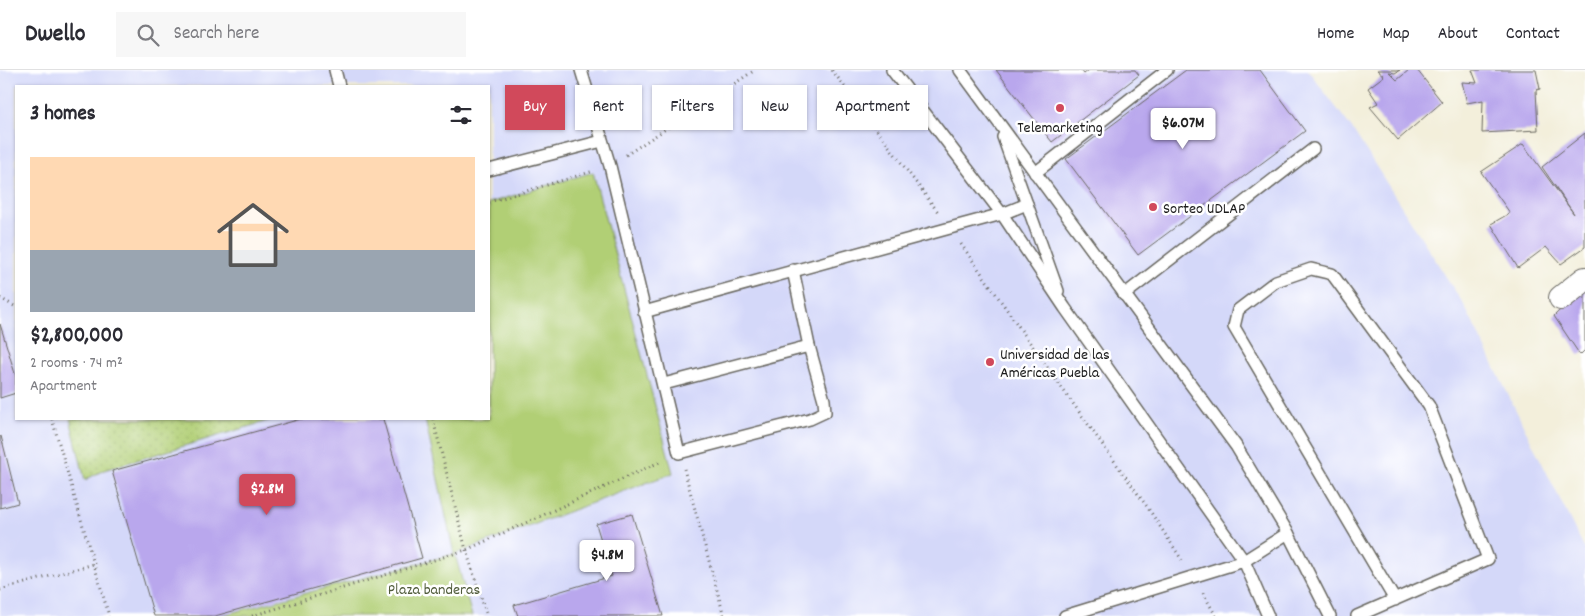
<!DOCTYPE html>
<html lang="en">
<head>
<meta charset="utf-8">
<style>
  body { margin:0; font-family:Dekko,sans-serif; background:#f7f7f7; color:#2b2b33; height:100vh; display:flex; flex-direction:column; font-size:19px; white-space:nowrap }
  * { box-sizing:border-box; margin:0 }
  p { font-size:16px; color:#7c7c81 }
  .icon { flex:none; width:28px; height:28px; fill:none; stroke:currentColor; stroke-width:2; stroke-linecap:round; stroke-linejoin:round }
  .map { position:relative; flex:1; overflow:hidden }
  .panel { position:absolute; left:15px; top:15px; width:475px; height:335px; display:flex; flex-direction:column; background:#fff; border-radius:0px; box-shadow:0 1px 4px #0004 }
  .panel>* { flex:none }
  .hud { position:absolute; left:505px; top:15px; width:475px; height:45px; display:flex; gap:10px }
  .price { position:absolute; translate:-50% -42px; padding:0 11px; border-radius:5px; background:#fff; color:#222; font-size:16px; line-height:32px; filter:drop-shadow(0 1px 2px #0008) }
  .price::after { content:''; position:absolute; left:50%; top:30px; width:15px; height:11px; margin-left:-8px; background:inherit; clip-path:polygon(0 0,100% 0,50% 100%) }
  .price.active { background:#d1495b; color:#fff }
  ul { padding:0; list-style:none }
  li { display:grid; align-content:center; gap:10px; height:265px; padding:0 15px }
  li span { display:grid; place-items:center; height:155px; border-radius:0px; color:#555 }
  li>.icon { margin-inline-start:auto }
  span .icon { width:90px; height:90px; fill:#fffc; stroke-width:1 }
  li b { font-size:21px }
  h2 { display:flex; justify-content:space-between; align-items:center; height:60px; padding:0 15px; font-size:21px }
  .pill { padding:0 18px; border-radius:0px; background:#fff; box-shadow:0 1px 4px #0004; font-size:18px; line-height:45px }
  .pill.active { background:#d1495b; color:#fff }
  header { display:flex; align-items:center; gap:30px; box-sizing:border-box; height:70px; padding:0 25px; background:#fff; border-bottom:1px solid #e1e1e2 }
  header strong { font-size:24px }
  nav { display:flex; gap:28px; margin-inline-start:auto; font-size:18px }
  .search { width:350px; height:45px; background:#f7f7f7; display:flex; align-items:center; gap:12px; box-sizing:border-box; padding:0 18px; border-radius:0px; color:#7c7c81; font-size:19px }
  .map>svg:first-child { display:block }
</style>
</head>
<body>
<header>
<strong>Dwello</strong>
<div class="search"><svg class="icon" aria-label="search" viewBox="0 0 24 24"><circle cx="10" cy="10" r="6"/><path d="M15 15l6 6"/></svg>Search here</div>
<nav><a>Home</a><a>Map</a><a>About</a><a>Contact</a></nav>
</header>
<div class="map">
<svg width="1585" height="546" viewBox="0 0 1585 546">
  <defs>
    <pattern id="grass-dots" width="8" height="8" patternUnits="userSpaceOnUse" patternTransform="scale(1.25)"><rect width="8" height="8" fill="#b1cf75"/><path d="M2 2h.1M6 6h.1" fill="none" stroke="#98b165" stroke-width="1.8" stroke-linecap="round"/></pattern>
  </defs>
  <rect width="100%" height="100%" fill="#fff"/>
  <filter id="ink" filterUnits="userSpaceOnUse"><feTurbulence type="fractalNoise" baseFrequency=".02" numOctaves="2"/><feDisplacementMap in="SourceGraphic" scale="10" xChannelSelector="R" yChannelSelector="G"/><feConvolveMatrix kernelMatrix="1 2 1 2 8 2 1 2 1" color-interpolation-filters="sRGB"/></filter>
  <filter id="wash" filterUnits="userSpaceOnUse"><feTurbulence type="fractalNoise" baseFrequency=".0096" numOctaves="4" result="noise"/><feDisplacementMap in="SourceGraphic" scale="20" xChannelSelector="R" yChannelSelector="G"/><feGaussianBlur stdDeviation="1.12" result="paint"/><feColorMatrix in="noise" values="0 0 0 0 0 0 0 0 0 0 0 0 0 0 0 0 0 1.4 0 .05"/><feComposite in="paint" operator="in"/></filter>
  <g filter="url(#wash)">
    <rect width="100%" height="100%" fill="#f3efdb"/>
    <path fill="#d4d8f9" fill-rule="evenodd" d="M0 0H1308L1353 60 1464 235 1585 480V546H0ZM16 16H489V349H16Z"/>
    <path fill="url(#grass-dots)" stroke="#667648" d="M70 349H274L104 400 85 410Z"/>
    <path fill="#b1cf75" stroke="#667648" d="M593 102 673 403 455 484 472 546H219L454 484 425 349H489V133Z"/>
    <g id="blocks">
      <g fill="#b9a7ed">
        <path d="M996 0H1081L1084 4 1089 0H1135L1139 5 1052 72Z"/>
        <path d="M1186 0H1260L1305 61 1138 185 1066 89Z"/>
        <path d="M1377 0H1400L1395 3 1389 2 1397 10 1409 0H1417L1442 32 1398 70 1370 37 1378 33 1368 18 1384 6Z"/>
        <path d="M1472 0H1536L1540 19 1536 20 1538 60 1482 63 1483 30 1467 33 1462 12 1477 13Z"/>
        <path d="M1585 63V177L1561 194 1546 177 1518 198 1491 154 1510 143 1481 102 1523 74 1574 144 1542 97Z"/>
        <path d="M1585 216V280L1580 285 1554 246Z"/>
        <path d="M0 254 16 307V323L0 328Z"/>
        <path d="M301 349H383L422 488 215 546H154L112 401Z"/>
        <path d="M1 366 18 433 0 438V367Z"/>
        <path d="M632 444 663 546H518L514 535 612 506 596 454Z"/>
      </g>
    </g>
  </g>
  <g filter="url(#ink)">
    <use href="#blocks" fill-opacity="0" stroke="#67665f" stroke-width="1"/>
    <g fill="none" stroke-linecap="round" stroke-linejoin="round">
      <defs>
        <g id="service">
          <path d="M335 0 339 16"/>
          <path d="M581 0 610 96 679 383 810 349 825 342 824 330 809 276 793 200"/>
          <path d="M892 0 1002 144 1065 238 1244 491 1268 546"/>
          <path d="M960 0 1236 376 1288 463 1330 546"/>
          <path d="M1003 67 1058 221"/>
          <path d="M489 100 602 71"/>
          <path d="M1035 103 1167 0"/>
          <path d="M1124 225 1313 79"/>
          <path d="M644 242 950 158 1002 144 1027 134"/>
          <path d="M664 314 809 276"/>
          <path d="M1065 546 1244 491 1288 463"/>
          <path d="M1357 546C1401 527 1444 508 1488 489L1429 336 1332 204 1311 199 1276 211 1238 240 1234 257 1395 530"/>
        </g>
        <path id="minor" d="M1561 228 1585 209"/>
      </defs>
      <use href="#service" stroke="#67665f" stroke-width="14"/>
      <use href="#minor" stroke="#67665f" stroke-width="26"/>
      <g stroke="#67665f" stroke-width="3" stroke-dasharray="1 4" stroke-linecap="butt">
        <path d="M832 0 938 142"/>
        <path d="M626 85 755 0"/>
        <path d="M489 132 594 101"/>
        <path d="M961 174 1054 307 1148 438 1182 490"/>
        <path d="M0 228 16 237"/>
        <path d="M52 349 109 546"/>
        <path d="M433 349 466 480 487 546"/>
        <path d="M684 399 724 546"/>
        <path d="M0 520 94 494"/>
        <path d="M1203 523 1216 546"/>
        <path d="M252 546 466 480 662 391"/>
      </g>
      <use href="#service" stroke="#fff" stroke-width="11"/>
      <use href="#minor" stroke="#fff" stroke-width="24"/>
    </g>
  </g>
  <g fill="#d1495b" stroke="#fff" stroke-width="2">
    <circle cx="1060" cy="38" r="5"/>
    <circle cx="1153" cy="137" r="5"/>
    <circle cx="990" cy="292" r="5"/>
  </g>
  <g text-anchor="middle" stroke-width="5" stroke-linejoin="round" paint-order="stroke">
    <g font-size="16" fill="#1c1c1c" stroke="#fff" text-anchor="start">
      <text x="1060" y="62" text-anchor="middle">Telemarketing</text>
      <text x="1163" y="143">Sorteo UDLAP</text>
      <text x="1000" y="289">Universidad de las<tspan x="1000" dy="18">Américas Puebla</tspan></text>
    </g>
    <g font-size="16" fill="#505b3b" stroke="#fff">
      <text x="434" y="524">Plaza banderas</text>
    </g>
  </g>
</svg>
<b class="price" style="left:1183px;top:80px">$6.07M</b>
<b class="price active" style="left:267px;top:446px">$2.8M</b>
<b class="price" style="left:607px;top:512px">$4.8M</b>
<div class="hud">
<a class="pill active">Buy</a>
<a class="pill">Rent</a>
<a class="pill">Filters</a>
<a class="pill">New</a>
<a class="pill">Apartment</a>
</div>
<section class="panel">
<h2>3 homes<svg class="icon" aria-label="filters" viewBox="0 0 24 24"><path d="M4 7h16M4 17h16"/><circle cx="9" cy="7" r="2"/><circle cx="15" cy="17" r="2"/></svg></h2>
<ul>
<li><span style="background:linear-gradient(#ffd9b3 60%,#9aa5b1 0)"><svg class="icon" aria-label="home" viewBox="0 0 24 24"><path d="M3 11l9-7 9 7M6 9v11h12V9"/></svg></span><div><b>$2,800,000</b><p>2 rooms · 74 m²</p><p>Apartment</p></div></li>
</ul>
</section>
</div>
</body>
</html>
